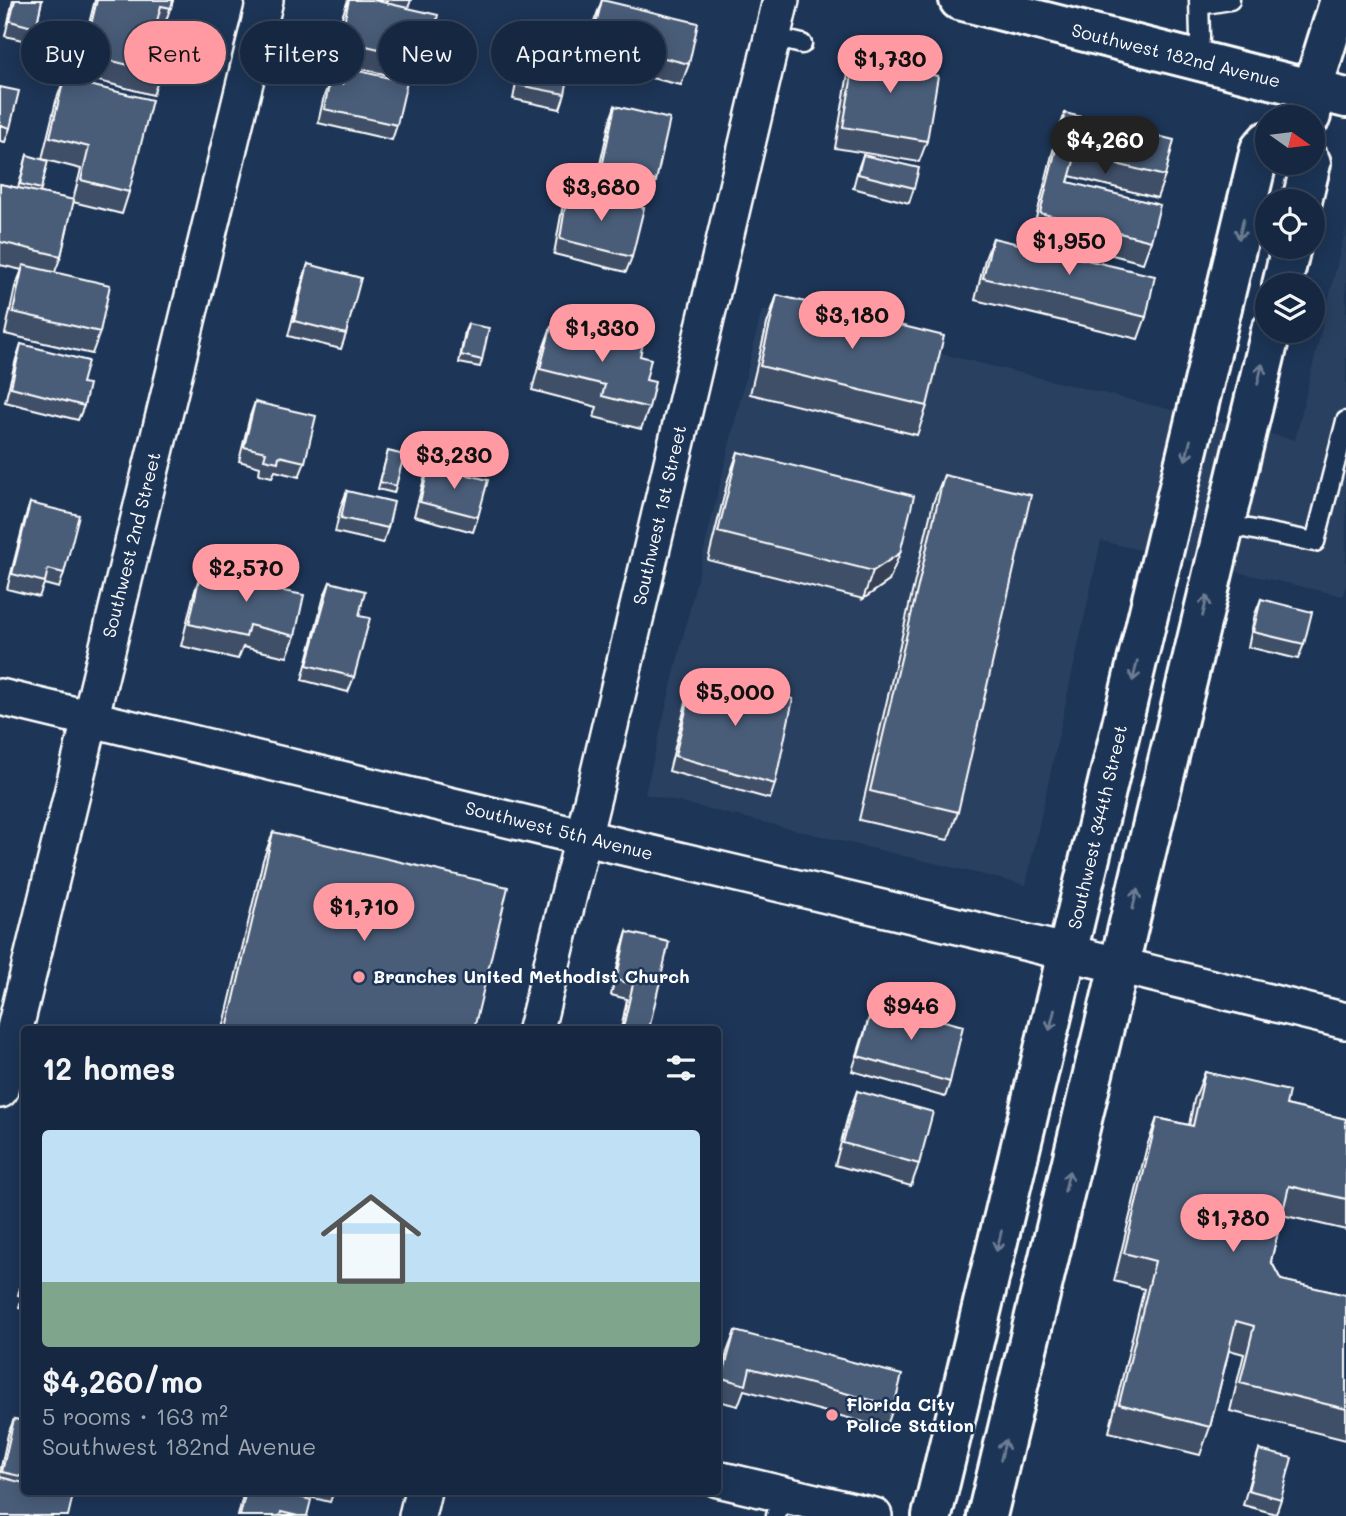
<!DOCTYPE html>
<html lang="en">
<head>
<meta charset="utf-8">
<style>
  body { margin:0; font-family:Mali,sans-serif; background:#1f3048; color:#f1f3f6; height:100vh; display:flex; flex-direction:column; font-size:26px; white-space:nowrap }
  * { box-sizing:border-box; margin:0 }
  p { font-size:23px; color:#9ea6b1 }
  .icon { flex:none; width:38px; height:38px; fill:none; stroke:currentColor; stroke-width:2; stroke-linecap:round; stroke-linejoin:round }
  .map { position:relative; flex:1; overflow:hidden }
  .panel { position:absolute; left:21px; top:1026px; width:700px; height:469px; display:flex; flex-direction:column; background:#162841; border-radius:7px; box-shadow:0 4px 18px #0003,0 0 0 2px #35445a }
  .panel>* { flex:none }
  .guide { position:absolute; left:21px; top:21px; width:700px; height:63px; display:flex; gap:14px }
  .needle { width:46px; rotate:104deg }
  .fabs { position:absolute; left:1255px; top:105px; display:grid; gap:14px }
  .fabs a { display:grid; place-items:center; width:70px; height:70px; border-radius:50%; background:#162841; box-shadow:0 4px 18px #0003,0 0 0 2px #35445a; font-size:35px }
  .price { position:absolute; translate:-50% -60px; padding:0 16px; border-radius:24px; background:#ff9aa2; color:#111; font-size:23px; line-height:46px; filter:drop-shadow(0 2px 4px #0008) }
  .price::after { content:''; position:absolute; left:50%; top:42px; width:21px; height:16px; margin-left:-10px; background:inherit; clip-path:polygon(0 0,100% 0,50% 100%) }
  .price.current { background:#222; color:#fff }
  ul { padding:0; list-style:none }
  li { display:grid; align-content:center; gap:14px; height:371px; padding:0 21px }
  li+li { border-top:2px solid #35445a }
  li span { display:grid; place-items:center; height:217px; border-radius:7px; color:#555 }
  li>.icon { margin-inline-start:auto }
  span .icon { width:126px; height:126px; fill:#fffc; stroke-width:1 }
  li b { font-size:30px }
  h2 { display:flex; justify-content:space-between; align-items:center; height:84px; padding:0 21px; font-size:30px }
  .tag { padding:0 24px; border-radius:32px; background:#162841; box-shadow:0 4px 18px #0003,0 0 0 2px #35445a; font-size:24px; line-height:63px }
  .tag.current { background:#ff9aa2; color:#111 }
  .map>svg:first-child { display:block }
</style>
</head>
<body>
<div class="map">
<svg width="1346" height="1516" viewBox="0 0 1346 1516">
  <rect width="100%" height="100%" fill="#1d3557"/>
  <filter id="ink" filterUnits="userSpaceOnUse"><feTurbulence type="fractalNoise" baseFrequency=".0143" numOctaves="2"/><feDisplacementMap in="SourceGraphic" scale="14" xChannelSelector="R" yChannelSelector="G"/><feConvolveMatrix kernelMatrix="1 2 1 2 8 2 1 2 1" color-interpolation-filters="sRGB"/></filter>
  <g filter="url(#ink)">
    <path fill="#2a4161" d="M1346 227V585L1343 596 1101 541 1026 885 645 794 762 310 1295 440Z"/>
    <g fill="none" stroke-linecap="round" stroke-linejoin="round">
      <defs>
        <g id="lane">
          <path d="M1200 5 1230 0"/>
          <path d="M773 37 802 44"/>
          <path d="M1198 62 1200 37 1199 0"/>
          <path d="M1224 524 1315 542 1346 421"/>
          <path d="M776 1516 782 1495"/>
        </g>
        <g id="street">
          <path d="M0 697 615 845 975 930 1346 1021"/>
          <path d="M536 1029 596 785 781 0"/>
          <path d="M0 1090 265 0"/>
          <path d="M718 1479 874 1516"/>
          <path d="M417 1516 423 1491"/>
        </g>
        <g id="secondary">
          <path d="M959 0 1346 98"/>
          <path d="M1311 116 1312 90 1340 0"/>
          <path d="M1302 201 1311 163"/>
          <path d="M1282 285 1291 247"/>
          <path d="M932 1516 1260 149 1267 141"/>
          <path d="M987 1516 1271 331"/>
        </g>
      </defs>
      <use href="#lane" stroke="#fff" stroke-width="23"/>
      <use href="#street" stroke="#fff" stroke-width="40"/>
      <use href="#secondary" stroke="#fff" stroke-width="44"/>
      <use href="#lane" stroke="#1d3557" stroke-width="18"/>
      <use href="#street" stroke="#1d3557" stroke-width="35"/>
      <use href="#secondary" stroke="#1d3557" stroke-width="38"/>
    </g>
    <g fill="#405068" stroke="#fff" stroke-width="2">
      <path d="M13 0H42L36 28 31 42 5 36Z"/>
      <path d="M95 0H173L163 30 155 28 152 40 161 73 153 95 76 75Z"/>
      <path d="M348 0H411L408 8 427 60 419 82 332 62 342 17Z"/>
      <path d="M602 0 689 64 681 85 584 62 594 22Z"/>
      <path d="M526 44 565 94 560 109 513 99 521 58Z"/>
      <path d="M857 46 911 71 927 141 919 162 835 148 849 68Z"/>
      <path d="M346 68 397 125 392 140 318 123 324 96 330 81 341 83Z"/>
      <path d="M64 79 129 192 122 214 73 202 61 256 55 272 100 332 92 354 5 334 15 287 22 270 0 265V184L18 188 27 155 41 189 40 193 73 200 81 169 42 159 56 101Z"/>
      <path d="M0 87 10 128 5 142 0 141Z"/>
      <path d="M615 106 656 181 651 195 596 182 610 120Z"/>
      <path d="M1065 113 1165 176 1157 198 1070 176 1068 182 1151 241 1143 263 1032 234 1057 135Z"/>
      <path d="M863 155 914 188 909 203 853 188 858 169Z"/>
      <path d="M568 189 632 257 626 272 554 254 563 204Z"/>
      <path d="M993 238 1146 317 1138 339 975 300 985 259Z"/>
      <path d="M308 264 346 334 341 349 288 336 303 279Z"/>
      <path d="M777 295 927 406 917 435 750 394 767 324Z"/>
      <path d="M468 324 482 360 480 367 459 363 465 331Z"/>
      <path d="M551 327 610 343 614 332 640 356 646 380 649 408 641 429 594 417 597 407 532 390 543 349Z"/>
      <path d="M21 344 82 383 84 406 78 420 5 402 16 359Z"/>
      <path d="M255 402 305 462 299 477 275 471 272 477 259 474 260 467 239 461 250 416Z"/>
      <path d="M388 451 396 486 394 493 378 489Z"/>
      <path d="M738 452 889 581 863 599 708 560 728 480Z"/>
      <path d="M429 465 478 517 473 532 414 516 424 479Z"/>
      <path d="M944 475 958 812 948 840 859 820 933 503Z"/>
      <path d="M347 491 388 528 383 543 335 532 341 506Z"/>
      <path d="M30 503 64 573 59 588 44 584 39 597 7 589 25 518Z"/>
      <path d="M238 566 283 591 295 636 287 657 243 647 238 659 181 646 193 597 200 575 233 582Z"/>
      <path d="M330 582 359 616 354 677 348 692 302 680 324 596Z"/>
      <path d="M1261 599 1304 644 1298 659 1248 647 1255 614Z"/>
      <path d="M695 673 775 784 770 799 669 771 690 687Z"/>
      <path d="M273 832 474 1029H223L263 860Z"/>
      <path d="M627 932 649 1029H621L627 999 611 995 622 947Z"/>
      <path d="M874 1002 950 1082 945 1097 852 1071Z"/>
      <path d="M1205 1072 1286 1105 1346 1119V1230L1282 1215 1271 1261 1281 1280 1346 1295V1440L1230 1411 1244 1354 1229 1350 1210 1427 1200 1455 1109 1432 1144 1289 1114 1281 1147 1146 1157 1118 1189 1125 1194 1100Z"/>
      <path d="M857 1091 919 1164 911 1186 835 1165 849 1112Z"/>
      <path d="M24 1272V1310L19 1308 22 1296 18 1295Z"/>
      <path d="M735 1331 894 1406 886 1428 744 1390 738 1406 718 1401V1388L727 1352Z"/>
      <path d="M14 1419 24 1421V1491L0 1516V1472L8 1434Z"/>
      <path d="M1259 1450 1281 1499 1276 1514 1243 1505 1254 1465Z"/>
      <path d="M244 1491H277L307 1516H238Z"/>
      <path d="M285 1491H334L330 1502Z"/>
    </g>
    <path fill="#344155" stroke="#fff" stroke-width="2" d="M900 553 889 581 863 599 873 571Z"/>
    <g fill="#4a5d79" stroke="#fff" stroke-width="2">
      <path d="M15 0H42L36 28 10 21Z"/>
      <path d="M97 0H173L171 8 161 6 152 40 168 44 161 73 84 54Z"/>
      <path d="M349 0H373L438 15 427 60 340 40Z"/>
      <path d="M602 0 698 23 689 64 592 40Z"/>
      <path d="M526 44 573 53 565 94 518 85Z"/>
      <path d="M857 46 914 56 911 71 938 76 927 141 843 127Z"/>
      <path d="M346 68 407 82 397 125 324 109 330 81 343 84Z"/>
      <path d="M64 79 152 100 129 192 81 180 89 147 50 137Z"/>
      <path d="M0 87 19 91 10 128 0 125Z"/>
      <path d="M615 106 670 119 656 181 602 167Z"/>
      <path d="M1065 113 1174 140 1165 176 1076 154 1068 182 1160 205 1151 241 1040 213Z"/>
      <path d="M27 155 48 161 41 189 20 184Z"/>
      <path d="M863 155 919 168 914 188 858 174Z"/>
      <path d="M0 184 74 200 61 256 0 242Z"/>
      <path d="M568 189 644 208 632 257 560 239Z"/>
      <path d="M993 238 1155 276 1146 317 983 278Z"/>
      <path d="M308 264 361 278 346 334 294 321Z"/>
      <path d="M23 265 110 285 100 332 13 312Z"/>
      <path d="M777 295 944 336 927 406 760 366Z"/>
      <path d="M468 324 489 328 482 360 461 355Z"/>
      <path d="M551 327 612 343 614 332 644 339 640 356 651 359 646 380 655 382 649 408 602 396 605 385 540 369Z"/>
      <path d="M21 344 88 361 82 383 89 384 84 406 11 387Z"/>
      <path d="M255 402 316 416 305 462 279 456 278 462 264 459 266 452 244 447Z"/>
      <path d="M388 451 404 455 396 486 380 482Z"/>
      <path d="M738 452 914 496 900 553 873 571 718 532Z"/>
      <path d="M429 465 488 480 478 517 420 502Z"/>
      <path d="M944 475 1031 495 958 812 870 791Z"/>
      <path d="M347 491 394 502 388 528 341 518Z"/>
      <path d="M30 503 79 515 64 573 48 569 45 582 12 574Z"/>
      <path d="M238 566 286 577 283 591 304 595 295 636 249 625 246 637 189 624 200 575 234 583Z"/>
      <path d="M330 582 365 591 359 616 370 618 354 677 307 665Z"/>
      <path d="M1261 599 1312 612 1304 644 1253 632Z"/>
      <path d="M695 673 793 699 775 784 675 756Z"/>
      <path d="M273 832 508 887 474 1029H227Z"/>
      <path d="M627 932 669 942 649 1029H628L623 1028 633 984 616 980Z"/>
      <path d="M874 1002 963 1026 950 1082 858 1056Z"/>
      <path d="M1205 1072 1289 1091 1286 1105 1346 1119V1199L1289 1186 1271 1261 1281 1280 1346 1295V1409L1240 1383 1254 1326 1236 1321 1210 1427 1119 1404 1155 1261 1124 1253 1157 1118 1193 1126Z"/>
      <path d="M857 1091 933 1112 919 1164 843 1143Z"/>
      <path d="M735 1331 902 1375 894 1406 750 1368 746 1385 722 1378Z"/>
      <path d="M14 1419 24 1421V1477L2 1472Z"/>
      <path d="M1259 1450 1292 1458 1281 1499 1248 1490Z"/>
      <path d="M0 1477 24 1483V1491H57L73 1495 68 1516H0Z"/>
      <path d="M246 1491H277L311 1500 307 1516H298L281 1512 280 1516H240Z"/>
    </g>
    <defs><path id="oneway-shaft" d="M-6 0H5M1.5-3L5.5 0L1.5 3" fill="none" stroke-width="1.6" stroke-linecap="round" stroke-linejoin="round" transform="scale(1.75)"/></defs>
    <g stroke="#6c7c92">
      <use href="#oneway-shaft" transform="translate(1241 229) rotate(103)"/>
      <use href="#oneway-shaft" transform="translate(1260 374) rotate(-77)"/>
      <use href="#oneway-shaft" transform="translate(1188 450) rotate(104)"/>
      <use href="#oneway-shaft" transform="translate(1205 606) rotate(-77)"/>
      <use href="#oneway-shaft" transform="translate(1135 671) rotate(103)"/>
      <use href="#oneway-shaft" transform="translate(1135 899) rotate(-77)"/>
      <use href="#oneway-shaft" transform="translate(1052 1020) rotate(104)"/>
      <use href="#oneway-shaft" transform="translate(1067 1181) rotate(-77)"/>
      <use href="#oneway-shaft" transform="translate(999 1241) rotate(104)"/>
      <use href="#oneway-shaft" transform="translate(1003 1450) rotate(-77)"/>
    </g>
  </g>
  <g fill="#ff9aa2" stroke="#1d3557" stroke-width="2.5">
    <circle cx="359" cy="977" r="7"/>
    <circle cx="832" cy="1415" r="7"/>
  </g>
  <g text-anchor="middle" stroke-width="5" stroke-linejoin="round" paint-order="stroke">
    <g font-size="18" fill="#fff" stroke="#1d3557">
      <text transform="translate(1176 56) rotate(14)" y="6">Southwest 182nd Avenue</text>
      <text transform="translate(660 515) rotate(-77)" y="6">Southwest 1st Street</text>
      <text transform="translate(132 545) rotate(-76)" y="6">Southwest 2nd Street</text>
      <text transform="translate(1098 827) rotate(-77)" y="6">Southwest 344th Street</text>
      <text transform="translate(559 831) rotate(14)" y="6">Southwest 5th Avenue</text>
    </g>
    <g font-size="18" font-weight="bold" fill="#fff" stroke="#1d3557" text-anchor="start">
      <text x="373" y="983">Branches United Methodist Church</text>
      <text x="846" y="1411">Florida City<tspan x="846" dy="21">Police Station</tspan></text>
    </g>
  </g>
</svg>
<div class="fabs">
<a><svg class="needle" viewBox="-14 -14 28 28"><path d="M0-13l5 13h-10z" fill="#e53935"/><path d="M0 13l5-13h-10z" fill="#9ea6b1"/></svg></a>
<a><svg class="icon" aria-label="locate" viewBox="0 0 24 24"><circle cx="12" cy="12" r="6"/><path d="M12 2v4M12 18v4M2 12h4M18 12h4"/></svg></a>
<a><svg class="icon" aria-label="layers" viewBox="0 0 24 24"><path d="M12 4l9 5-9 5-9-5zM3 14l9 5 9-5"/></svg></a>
</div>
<b class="price" style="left:890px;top:95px">$1,730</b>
<b class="price current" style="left:1105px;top:176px">$4,260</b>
<b class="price" style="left:601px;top:223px">$3,680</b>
<b class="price" style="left:1069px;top:277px">$1,950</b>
<b class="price" style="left:852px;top:351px">$3,180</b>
<b class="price" style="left:602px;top:364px">$1,330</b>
<b class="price" style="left:454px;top:491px">$3,230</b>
<b class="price" style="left:246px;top:604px">$2,570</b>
<b class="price" style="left:735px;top:728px">$5,000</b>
<b class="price" style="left:364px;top:943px">$1,710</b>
<b class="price" style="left:911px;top:1042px">$946</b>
<b class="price" style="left:1233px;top:1254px">$1,780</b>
<div class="guide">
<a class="tag">Buy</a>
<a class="tag current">Rent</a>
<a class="tag">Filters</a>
<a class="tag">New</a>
<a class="tag">Apartment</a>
</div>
<section class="panel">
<h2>12 homes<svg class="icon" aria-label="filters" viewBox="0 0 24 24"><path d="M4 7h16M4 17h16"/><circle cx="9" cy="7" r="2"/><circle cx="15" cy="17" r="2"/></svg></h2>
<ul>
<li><span style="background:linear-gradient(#bfe0f5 70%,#7fa58c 0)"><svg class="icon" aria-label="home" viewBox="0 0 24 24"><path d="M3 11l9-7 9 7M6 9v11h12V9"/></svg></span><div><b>$4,260/mo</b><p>5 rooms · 163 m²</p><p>Southwest 182nd Avenue</p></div></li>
</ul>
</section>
</div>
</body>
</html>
